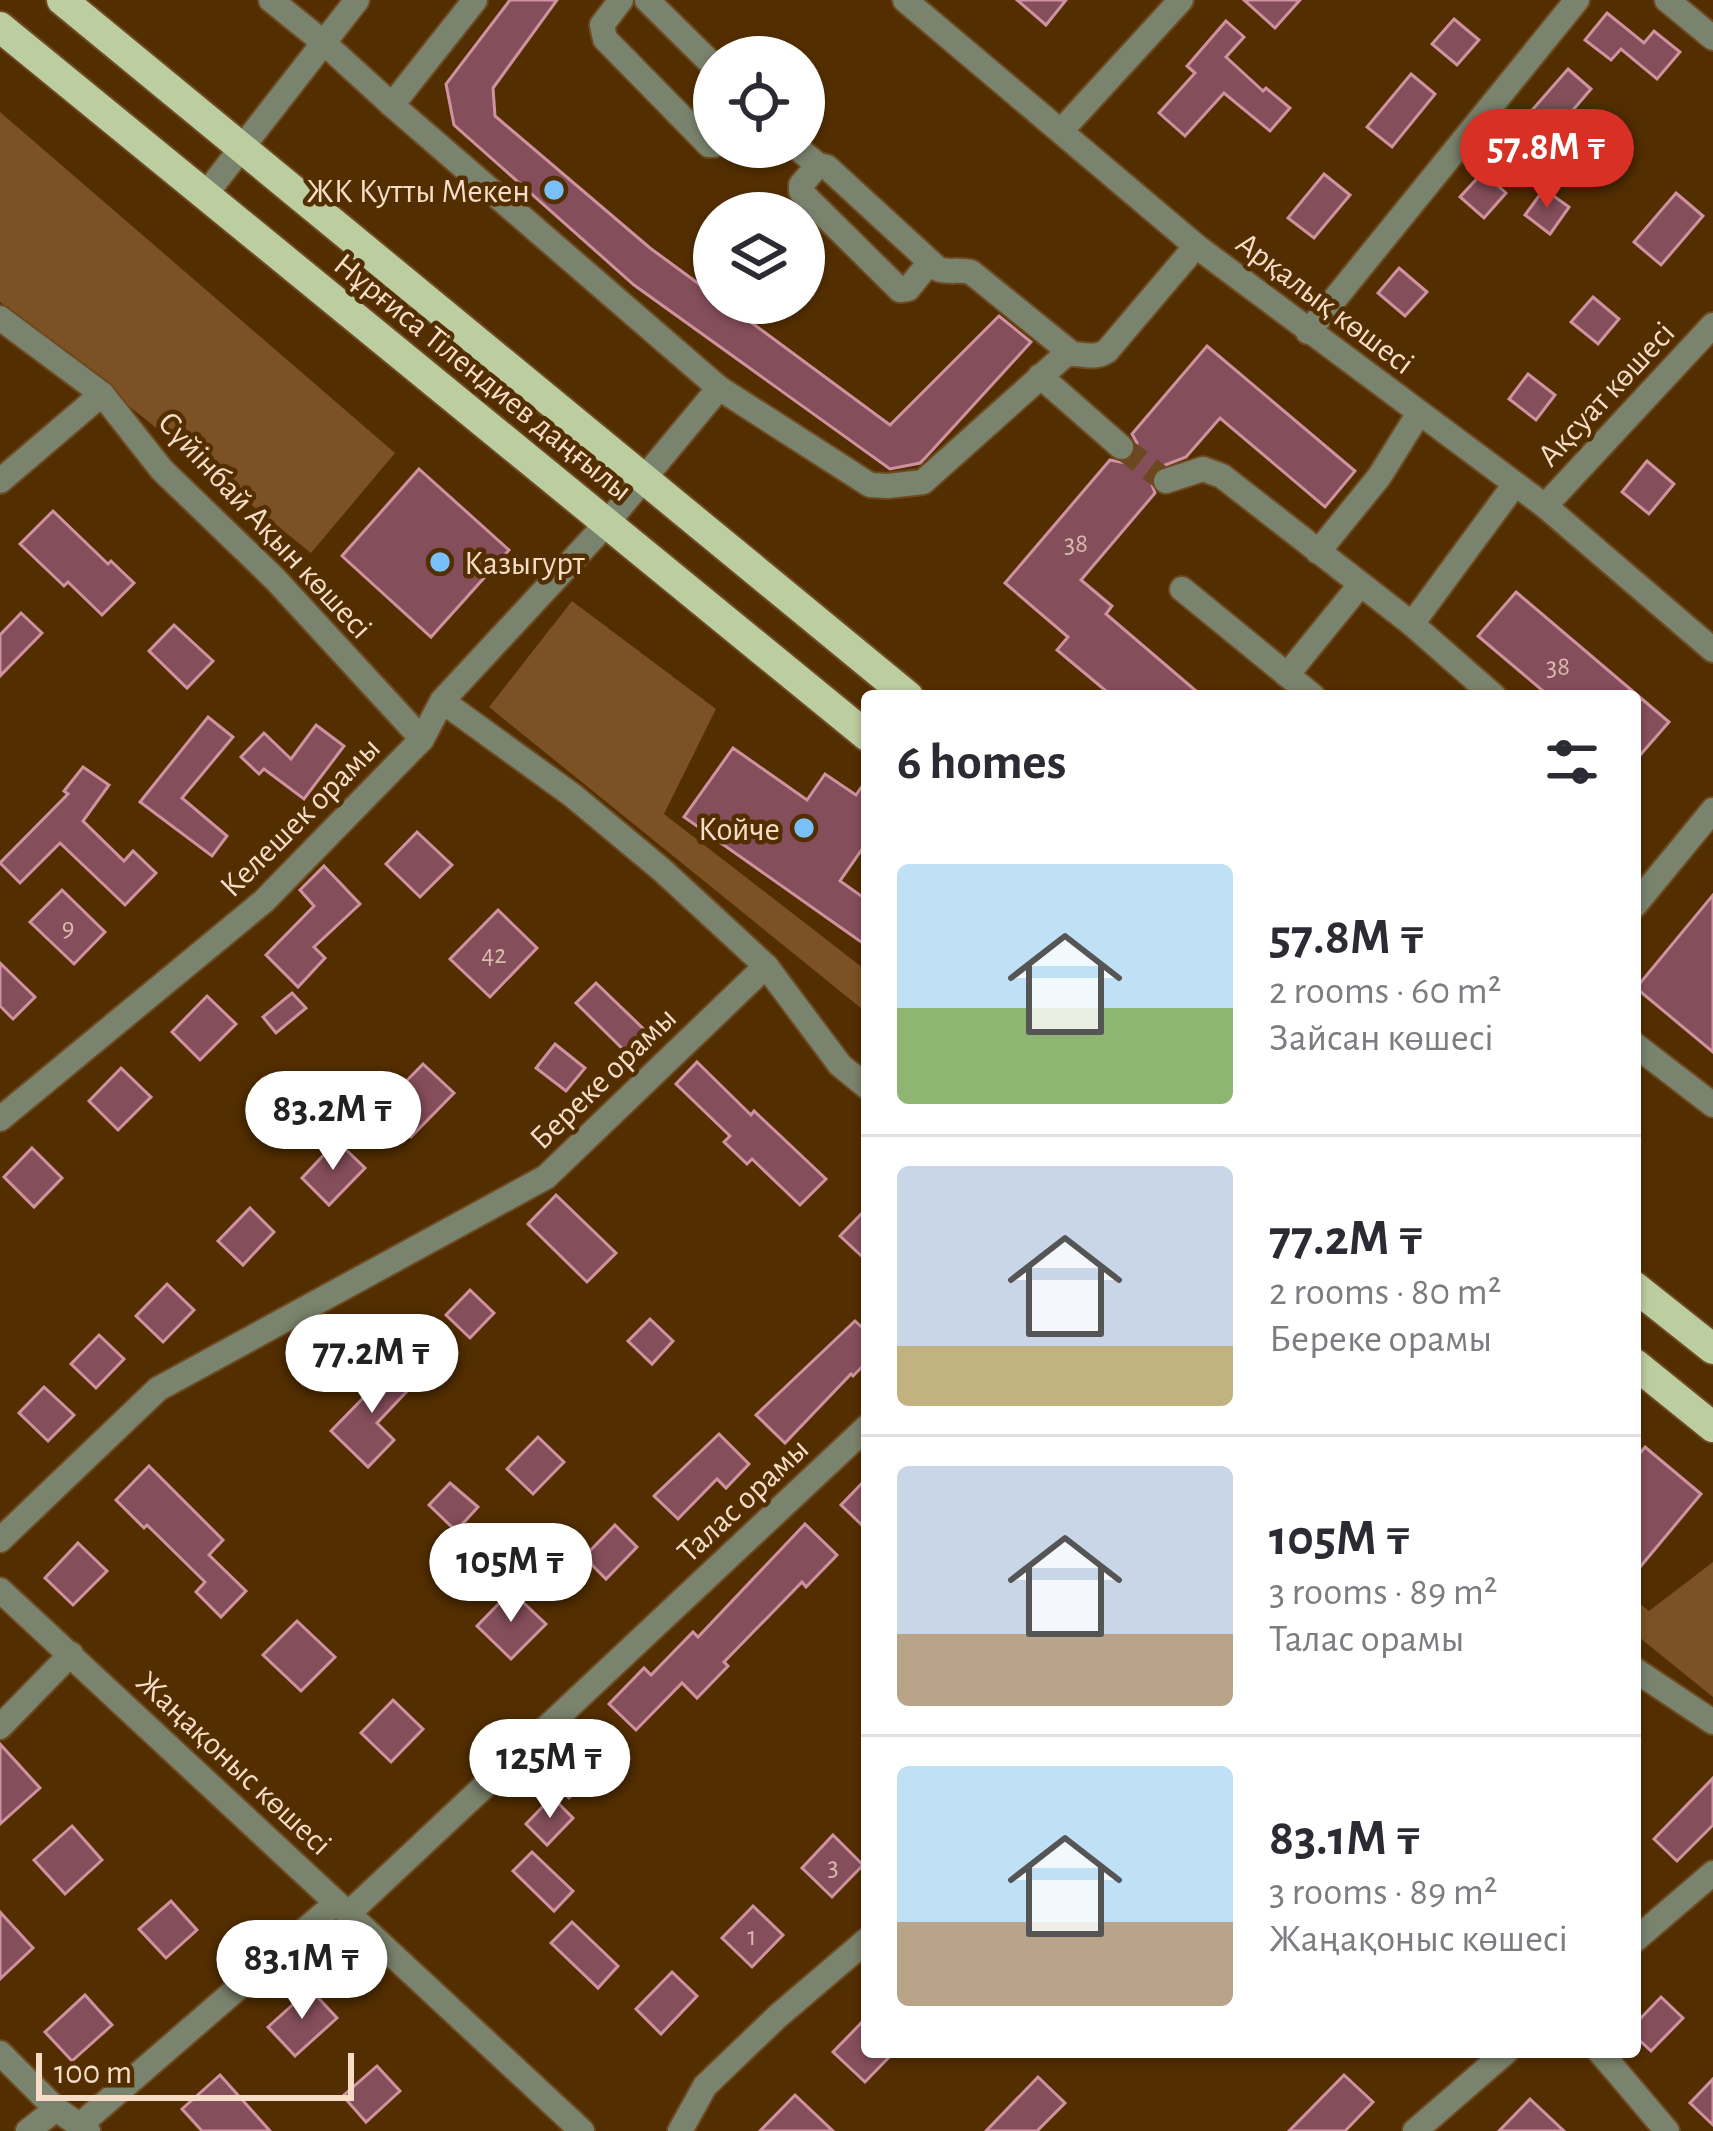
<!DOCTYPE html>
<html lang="en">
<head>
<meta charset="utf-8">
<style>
  body { margin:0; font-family:"Alegreya Sans",sans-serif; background:#f2f2f3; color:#2b2b33; height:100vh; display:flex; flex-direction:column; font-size:45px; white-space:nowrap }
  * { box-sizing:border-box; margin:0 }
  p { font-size:39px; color:#7c7c81 }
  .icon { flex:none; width:66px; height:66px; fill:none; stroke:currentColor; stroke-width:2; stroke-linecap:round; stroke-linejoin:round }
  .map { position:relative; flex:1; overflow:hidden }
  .panel { position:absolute; left:861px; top:690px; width:780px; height:1368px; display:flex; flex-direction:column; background:#fff; border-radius:12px; box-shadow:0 3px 9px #0004 }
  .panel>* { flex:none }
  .fabs { position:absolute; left:693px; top:36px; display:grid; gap:24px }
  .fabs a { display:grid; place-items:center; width:132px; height:132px; border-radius:50%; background:#fff; box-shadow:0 3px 9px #0004; font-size:60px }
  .scale { position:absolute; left:36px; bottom:30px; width:318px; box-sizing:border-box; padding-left:12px; border:6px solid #f5ddc8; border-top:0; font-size:33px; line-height:42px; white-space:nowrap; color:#f5ddc8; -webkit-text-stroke:9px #532e01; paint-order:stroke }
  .price { position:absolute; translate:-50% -102px; padding:0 27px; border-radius:42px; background:#fff; color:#222; font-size:39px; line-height:78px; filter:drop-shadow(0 3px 6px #0008) }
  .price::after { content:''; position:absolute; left:50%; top:72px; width:36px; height:27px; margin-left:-18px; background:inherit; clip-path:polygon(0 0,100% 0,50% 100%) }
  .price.selected { background:#d93025; color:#fff }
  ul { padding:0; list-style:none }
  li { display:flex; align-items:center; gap:36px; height:300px; padding:0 36px }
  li+li { border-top:3px solid #e1e1e2 }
  li span { display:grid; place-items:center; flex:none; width:336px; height:240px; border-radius:12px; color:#555 }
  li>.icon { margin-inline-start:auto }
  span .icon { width:144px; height:144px; fill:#fffc; stroke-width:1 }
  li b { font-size:51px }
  h2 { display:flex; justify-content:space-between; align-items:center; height:144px; padding:0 36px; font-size:51px }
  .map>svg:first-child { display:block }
</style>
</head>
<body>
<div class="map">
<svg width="1713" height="2131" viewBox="0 0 1713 2131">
  <rect width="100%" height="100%" fill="#532e01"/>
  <g fill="#7c5123">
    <path d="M0 112 395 453 311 553 0 302Z"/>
    <path d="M572 601 716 709 664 814 867 971V1013L489 707Z"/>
    <path d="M1713 1562V1697L1635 1634V1600L1649 1611Z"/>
  </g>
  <g fill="#854e5b" stroke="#d092a0" stroke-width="3">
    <path d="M510 0H557L493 88 495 116 650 248 714 295V303H725L890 425 999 316 1031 342 926 457 920 463 890 469 634 285 454 125 446 84Z"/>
    <path d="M1017 0H1066L1046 25Z"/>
    <path d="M1244 0H1300L1275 28Z"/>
    <path d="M1607 13 1644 43 1654 31 1680 52 1657 79 1621 49 1611 60 1585 40Z"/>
    <path d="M1454 19 1479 40 1457 65 1432 44Z"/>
    <path d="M1226 21 1244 37 1226 57 1263 91 1266 88 1290 108 1270 131 1224 93 1185 136 1159 113 1195 73 1187 66Z"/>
    <path d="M1568 69 1591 89 1549 138 1526 117Z"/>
    <path d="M1411 74 1435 94 1392 147 1367 127Z"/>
    <path d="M1483 172 1506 193 1484 218 1460 197Z"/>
    <path d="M1324 174 1350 195 1314 238 1288 218Z"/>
    <path d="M1544 189 1569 207 1550 234 1525 215Z"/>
    <path d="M1676 193 1703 216 1661 265 1634 242Z"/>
    <path d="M1399 268 1427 292 1405 316 1378 293Z"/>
    <path d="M1593 297 1619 319 1598 344 1571 322Z"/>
    <path d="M1207 346 1355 471 1325 507 1220 418 1186 457 1155 469 1150 479 1155 493 1081 580 1112 606 1106 614 1202 696H1112L1057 650 1068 637 1005 583 1110 460 1125 463 1134 457 1137 443 1132 434Z"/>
    <path d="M1528 374 1555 395 1536 420 1509 399Z"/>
    <path d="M1647 461 1674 484 1649 514 1622 492Z"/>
    <path d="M419 469 509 550 431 637 342 556Z"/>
    <path d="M53 511 108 564 111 561 134 583 102 615 68 582 64 586 20 544Z"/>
    <path d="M1516 592 1669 722 1635 761V696H1549L1478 636Z"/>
    <path d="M21 613 42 633 0 676V635Z"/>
    <path d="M174 625 213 661 187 688 149 651Z"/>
    <path d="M208 717 233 737 182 798 227 836 212 856 140 802Z"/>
    <path d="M316 725 344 746 304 799 264 769 259 774 241 757 264 733 291 759Z"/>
    <path d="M733 748 807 800 825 774 856 795 867 779V842L840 881 867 900V946L684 817Z"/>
    <path d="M83 767 109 785 83 821 124 861 133 851 156 873 125 905 60 843 20 883 0 863 68 794 64 791Z"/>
    <path d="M417 832 452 865 420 897 386 864Z"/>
    <path d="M324 866 360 904 314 947 325 958 298 987 266 955 314 906 300 890Z"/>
    <path d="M62 890 105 932 74 964 30 922Z"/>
    <path d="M1713 895V1052L1636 988Z"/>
    <path d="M498 910 537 948 490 997 450 959Z"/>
    <path d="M0 963 35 997 13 1019 0 1006Z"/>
    <path d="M596 983 653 1038 633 1059 576 1003Z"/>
    <path d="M292 993 306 1008 276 1033 263 1017Z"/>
    <path d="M207 996 236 1024 200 1060 172 1032Z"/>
    <path d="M555 1044 585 1068 566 1091 536 1068Z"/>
    <path d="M697 1062 751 1115 754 1111 826 1179 800 1205 752 1159 747 1164 724 1142 730 1136 676 1084Z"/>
    <path d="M423 1064 454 1093 411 1137 380 1108Z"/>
    <path d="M121 1068 151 1097 118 1130 89 1101Z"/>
    <path d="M337 1141 365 1168 329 1205 302 1178Z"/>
    <path d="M32 1148 62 1178 34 1207 4 1177Z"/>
    <path d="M556 1195 616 1253 587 1282 528 1224Z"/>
    <path d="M250 1208 274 1232 243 1265 218 1241Z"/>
    <path d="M867 1208V1261L840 1236Z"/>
    <path d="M167 1284 194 1310 163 1342 136 1316Z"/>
    <path d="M470 1290 494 1313 470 1338 446 1315Z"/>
    <path d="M650 1319 673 1341 652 1364 628 1341Z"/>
    <path d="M855 1321 867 1332V1362L853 1376 851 1374 785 1443 756 1415Z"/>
    <path d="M99 1335 124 1359 96 1388 71 1364Z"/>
    <path d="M389 1363 412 1386 377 1423 394 1440 368 1467 331 1431 367 1394 363 1390Z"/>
    <path d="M44 1387 74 1415 48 1441 19 1413Z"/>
    <path d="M719 1434 749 1464 726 1488 717 1479 678 1519 654 1496Z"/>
    <path d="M538 1437 564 1462 533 1494 507 1469Z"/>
    <path d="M1645 1447 1701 1494 1635 1573V1459Z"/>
    <path d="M149 1466 223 1540 209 1555 246 1591 221 1617 196 1592 205 1582 147 1525 144 1528 116 1500Z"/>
    <path d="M867 1478V1530L841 1505Z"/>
    <path d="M450 1483 478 1507 456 1531 429 1505Z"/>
    <path d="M805 1524 837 1555 806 1587 802 1582 724 1662 728 1666 697 1698 682 1683 636 1730 609 1704 644 1668 651 1675 693 1632 698 1637Z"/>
    <path d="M615 1525 637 1547 606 1579 584 1557Z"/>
    <path d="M78 1543 107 1571 73 1605 45 1578Z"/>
    <path d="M511 1591 546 1624 511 1659 477 1626Z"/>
    <path d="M297 1621 335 1657 301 1691 263 1655Z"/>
    <path d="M393 1700 423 1729 391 1762 361 1733Z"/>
    <path d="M571 1733 603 1763 569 1798 537 1767Z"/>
    <path d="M0 1744 40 1788 0 1824Z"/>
    <path d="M1713 1778V1825L1677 1861 1654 1839Z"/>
    <path d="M552 1797 573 1818 547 1845 526 1824Z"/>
    <path d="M72 1826 102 1860 65 1894 34 1860Z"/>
    <path d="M833 1835 863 1865 832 1897 802 1868Z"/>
    <path d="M532 1852 573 1891 554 1911 513 1871Z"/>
    <path d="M171 1901 197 1930 166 1958 139 1929Z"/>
    <path d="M753 1906 783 1935 752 1967 722 1938Z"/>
    <path d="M0 1912 33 1948 0 1979Z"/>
    <path d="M572 1922 618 1966 598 1988 551 1943Z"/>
    <path d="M672 1972 697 1996 661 2034 636 2009Z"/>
    <path d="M310 1989 337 2018 295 2056 268 2027Z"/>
    <path d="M85 1995 112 2025 72 2061 45 2032Z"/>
    <path d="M1661 1997 1683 2018 1651 2051 1635 2036V2024Z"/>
    <path d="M867 2017V2052H894L865 2082 833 2052Z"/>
    <path d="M377 2066 400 2091 366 2122 343 2096Z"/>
    <path d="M220 2075 270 2131H202L182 2109Z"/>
    <path d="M1344 2075 1373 2102 1345 2131H1289Z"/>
    <path d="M1038 2077 1065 2103 1037 2131H986Z"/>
    <path d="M1713 2079V2125L1690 2103Z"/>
    <path d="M795 2095 833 2131H760Z"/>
    <path d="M1530 2099 1564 2131H1499Z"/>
  </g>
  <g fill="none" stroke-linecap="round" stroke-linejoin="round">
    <path stroke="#6b481f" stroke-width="24" stroke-dasharray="24 12" stroke-linecap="butt" d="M1121 447 1166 481"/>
    <defs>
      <g id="minor">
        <path d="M271 0 323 42 392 105 719 388 870 485 888 486 923 482 1065 355C1081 351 1092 361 1107 351L1196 246"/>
        <path d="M621 0 602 25 605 39 709 145H714"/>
        <path d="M647 0 714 66"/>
        <path d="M905 0 1196 246 1545 506 1713 650"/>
        <path d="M1667 0 1713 38"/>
        <path d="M392 105 475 0"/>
        <path d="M1061 131 1181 0"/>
        <path d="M796 147 818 165"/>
        <path d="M205 195 357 0"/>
        <path d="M930 262 908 289 900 290 808 199 801 191V185L818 165 827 167 938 269C948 273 960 269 971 272L1071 353"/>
        <path d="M0 318 102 394 162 470 275 579 422 739"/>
        <path d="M1308 332 1577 0"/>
        <path d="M1040 376 1121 447"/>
        <path d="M0 481 102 394"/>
        <path d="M1166 481 1203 469 1222 476 1412 624 1494 696"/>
        <path d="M1545 506 1713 325"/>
        <path d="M1318 552 1379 477 1419 413"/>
        <path d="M1182 589 1313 696"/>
        <path d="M1412 624 1515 484"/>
        <path d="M1287 675 1360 585"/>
        <path d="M442 701 572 795 662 870 766 966 840 1065 867 1087"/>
        <path d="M1635 905 1713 810"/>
        <path d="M1635 1045 1713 1105"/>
        <path d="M0 1119 264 901 422 739 442 701 607 523 719 388"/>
        <path d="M0 1540 158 1389 546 1177 766 966"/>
        <path d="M0 1590 582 2131"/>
        <path d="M1635 1670 1713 1722"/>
        <path d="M0 1727 71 1654"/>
        <path d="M348 1914 867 1427"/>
        <path d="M1635 1940 1713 1873"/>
        <path d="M1600 2052 1667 2131"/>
        <path d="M0 2053 56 2109 88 2131"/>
        <path d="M81 2124 336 1903"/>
        <path d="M28 2131 56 2109"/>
        <path d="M680 2131 705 2086 778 2016 867 1940"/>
        <path d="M1415 2131 1506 2052"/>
      </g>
      <g id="major">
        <path d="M62 0 908 696"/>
        <path d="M0 27 867 736"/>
        <path d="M1635 1287 1713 1349"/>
        <path d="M1635 1364 1713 1427"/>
      </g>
    </defs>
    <use href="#minor" stroke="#6d4a21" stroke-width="28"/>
    <use href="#major" stroke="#6d4a21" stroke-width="34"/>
    <use href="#minor" stroke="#7a836d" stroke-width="24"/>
    <use href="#major" stroke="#bccd9f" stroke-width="30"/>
  </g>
  <g fill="#79bff8" stroke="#532e01" stroke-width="4.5">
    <circle cx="554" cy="190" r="12"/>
    <circle cx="440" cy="562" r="12"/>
    <circle cx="804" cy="828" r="12"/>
  </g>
  <g text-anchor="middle" stroke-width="9" stroke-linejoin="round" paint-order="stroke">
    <g font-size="27" fill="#d9b9ad">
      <text x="1076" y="552">38</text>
      <text x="1558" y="675">38</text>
      <text x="68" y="936">9</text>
      <text x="494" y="963">42</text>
      <text x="833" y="1875">3</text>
      <text x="752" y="1945">1</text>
    </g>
    <g font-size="33" fill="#f5ddc8" stroke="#532e01" text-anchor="end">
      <text x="530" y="202">ЖК Кутты Мекен</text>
      <text x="464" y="574" text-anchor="start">Казыгурт</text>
      <text x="780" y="840">Койче</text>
    </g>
    <g font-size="33" fill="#f5ddc8" stroke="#532e01">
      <text transform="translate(1326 302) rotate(37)" y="12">Арқалық көшесі</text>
      <text transform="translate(484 376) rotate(39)" y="12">Нұрғиса Тілендиев даңғылы</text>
      <text transform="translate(1605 393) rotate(-47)" y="12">Ақсуат көшесі</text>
      <text transform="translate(266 524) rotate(47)" y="12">Сүйінбай Ақын көшесі</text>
      <text transform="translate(299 816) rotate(-45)" y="12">Келешек орамы</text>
      <text transform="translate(602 1077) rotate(-44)" y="12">Береке орамы</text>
      <text transform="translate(742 1499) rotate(-43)" y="12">Талас орамы</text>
      <text transform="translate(235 1762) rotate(43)" y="12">Жаңақоныс көшесі</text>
    </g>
  </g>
</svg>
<div class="fabs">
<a><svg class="icon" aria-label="locate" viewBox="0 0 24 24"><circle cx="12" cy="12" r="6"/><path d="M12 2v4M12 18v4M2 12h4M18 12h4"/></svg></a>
<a><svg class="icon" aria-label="layers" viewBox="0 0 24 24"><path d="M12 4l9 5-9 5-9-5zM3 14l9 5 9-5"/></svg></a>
</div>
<div class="scale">100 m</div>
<b class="price selected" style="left:1547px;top:211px">57.8M ₸</b>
<b class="price" style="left:333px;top:1173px">83.2M ₸</b>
<b class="price" style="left:372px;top:1416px">77.2M ₸</b>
<b class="price" style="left:511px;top:1625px">105M ₸</b>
<b class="price" style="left:550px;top:1821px">125M ₸</b>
<b class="price" style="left:302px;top:2022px">83.1M ₸</b>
<section class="panel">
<h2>6 homes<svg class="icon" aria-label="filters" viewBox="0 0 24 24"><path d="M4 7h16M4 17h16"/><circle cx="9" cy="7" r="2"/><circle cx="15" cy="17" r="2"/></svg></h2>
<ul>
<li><span style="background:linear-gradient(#bfe0f5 60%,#8fb573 0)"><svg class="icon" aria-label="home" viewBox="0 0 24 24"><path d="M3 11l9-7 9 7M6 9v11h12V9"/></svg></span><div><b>57.8M ₸</b><p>2 rooms · 60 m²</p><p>Зайсан көшесі</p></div></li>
<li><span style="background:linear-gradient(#c9d6e8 75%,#c2b280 0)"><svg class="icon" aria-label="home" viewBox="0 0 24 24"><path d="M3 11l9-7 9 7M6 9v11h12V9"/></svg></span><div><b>77.2M ₸</b><p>2 rooms · 80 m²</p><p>Береке орамы</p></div></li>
<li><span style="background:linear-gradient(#c9d6e8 70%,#b9a48a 0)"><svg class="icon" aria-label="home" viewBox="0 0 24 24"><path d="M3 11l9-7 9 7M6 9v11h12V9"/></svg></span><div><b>105M ₸</b><p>3 rooms · 89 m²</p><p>Талас орамы</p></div></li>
<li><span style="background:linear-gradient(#bfe0f5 65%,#b9a48a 0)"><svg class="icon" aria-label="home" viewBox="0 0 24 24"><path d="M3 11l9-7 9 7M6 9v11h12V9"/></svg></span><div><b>83.1M ₸</b><p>3 rooms · 89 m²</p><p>Жаңақоныс көшесі</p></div></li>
</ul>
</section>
</div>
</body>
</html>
